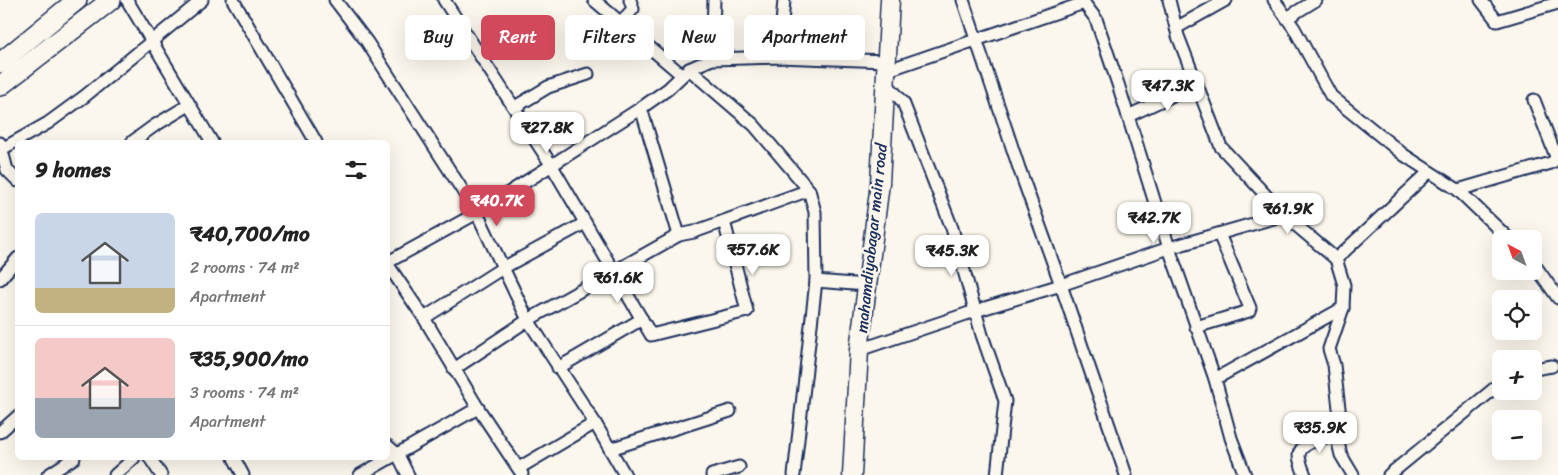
<!DOCTYPE html>
<html lang="en">
<head>
<meta charset="utf-8">
<style>
  body { margin:0; font-family:Sriracha,sans-serif; background:#f2f2f2; color:#222; height:100vh; display:flex; flex-direction:column; font-size:19px; white-space:nowrap }
  * { box-sizing:border-box; margin:0 }
  p { font-size:16px; color:#767676 }
  .icon { flex:none; width:28px; height:28px; fill:none; stroke:currentColor; stroke-width:2; stroke-linecap:round; stroke-linejoin:round }
  .map { position:relative; flex:1; overflow:hidden }
  .drawer { position:absolute; left:15px; top:140px; width:375px; height:320px; display:flex; flex-direction:column; background:#fff; border-radius:8px; box-shadow:0 5px 20px #0002 }
  .drawer>* { flex:none }
  .top-card { position:absolute; left:405px; top:15px; width:475px; height:45px; display:flex; gap:10px }
  .needle { width:32px; rotate:319deg }
  .fabs { position:absolute; left:1492px; top:230px; display:grid; gap:10px }
  .fabs a { display:grid; place-items:center; width:50px; height:50px; border-radius:8px; background:#fff; box-shadow:0 5px 20px #0002; font-size:25px }
  .price { position:absolute; translate:-50% -42px; padding:0 11px; border-radius:10px; background:#fff; color:#222; font-size:16px; line-height:32px; filter:drop-shadow(0 1px 2px #0008) }
  .price::after { content:''; position:absolute; left:50%; top:30px; width:15px; height:11px; margin-left:-8px; background:inherit; clip-path:polygon(0 0,100% 0,50% 100%) }
  .price.on { background:#d1495b; color:#fff }
  ul { padding:0; list-style:none }
  li { display:flex; align-items:center; gap:15px; height:125px; padding:0 20px }
  li+li { border-top:1px solid #e0e0e0 }
  li span { display:grid; place-items:center; flex:none; width:140px; height:100px; border-radius:8px; color:#555 }
  li>.icon { margin-inline-start:auto }
  span .icon { width:60px; height:60px; fill:#fffc; stroke-width:1 }
  li b { font-size:21px }
  h2 { display:flex; justify-content:space-between; align-items:center; height:60px; padding:0 20px; font-size:21px }
  .pill { padding:0 18px; border-radius:8px; background:#fff; box-shadow:0 5px 20px #0002; font-size:18px; line-height:45px }
  .pill.on { background:#d1495b; color:#fff }
  .map>svg:first-child { display:block }
</style>
</head>
<body>
<div class="map">
<svg width="1558" height="475" viewBox="0 0 1558 475">
  <rect width="100%" height="100%" fill="#fbf7ec"/>
  <filter id="ink" filterUnits="userSpaceOnUse"><feTurbulence type="fractalNoise" baseFrequency=".02" numOctaves="2"/><feDisplacementMap in="SourceGraphic" scale="10" xChannelSelector="R" yChannelSelector="G"/><feConvolveMatrix kernelMatrix="1 2 1 2 8 2 1 2 1" color-interpolation-filters="sRGB"/></filter>
  <g filter="url(#ink)">
    <g fill="none" stroke-linecap="round" stroke-linejoin="round">
      <defs>
        <g id="minor">
          <path d="M127 0 212 142"/>
          <path d="M233 0 316 142"/>
          <path d="M335 0 367 42 477 213 528 320 595 423 625 475"/>
          <path d="M444 0 552 166 651 335 747 311 724 221"/>
          <path d="M594 0 682 75"/>
          <path d="M1169 0 1178 36 1221 147 1284 215 1336 259 1344 285 1343 308 1329 349 1334 365 1340 417 1336 434 1341 455 1353 475"/>
          <path d="M1274 0 1294 28 1331 96 1404 155 1458 190 1509 239"/>
          <path d="M1481 0 1497 21 1558 3"/>
          <path d="M1084 3 1096 19 1118 84 1169 248 1215 379 1231 438 1245 475"/>
          <path d="M1287 18 1316 0"/>
          <path d="M620 23 633 9 630 0"/>
          <path d="M1176 28 1226 0"/>
          <path d="M779 57 784 0"/>
          <path d="M712 59 714 0"/>
          <path d="M689 69 754 125 809 190 815 212 816 281 866 285"/>
          <path d="M885 71 1084 3 1083 0"/>
          <path d="M884 81 903 102 952 228 982 335 1005 401 997 475"/>
          <path d="M1534 100 1557 159"/>
          <path d="M515 107 548 87 588 74"/>
          <path d="M641 108 679 235"/>
          <path d="M1128 116 1197 84"/>
          <path d="M132 142 154 126 189 105"/>
          <path d="M0 143 7 170 18 181"/>
          <path d="M2 149 48 123 85 96 202 0"/>
          <path d="M1458 190 1551 163 1558 158"/>
          <path d="M1336 259 1429 172"/>
          <path d="M388 262 477 213 641 108 668 89 689 69 712 59 779 57 886 61"/>
          <path d="M1534 264 1558 298"/>
          <path d="M0 279 18 258"/>
          <path d="M424 318 501 269 585 223"/>
          <path d="M1196 327 1249 311 1250 308 1219 234"/>
          <path d="M859 350 975 311 1061 285 1019 168 963 0"/>
          <path d="M558 368 642 319"/>
          <path d="M454 369 528 320 679 235 694 232 809 190"/>
          <path d="M1534 369 1552 366"/>
          <path d="M1215 379 1343 308"/>
          <path d="M478 408 522 474"/>
          <path d="M0 432 18 416"/>
          <path d="M388 446 398 455 408 475"/>
          <path d="M610 449 730 411"/>
          <path d="M150 458 161 475"/>
          <path d="M234 458 243 475"/>
          <path d="M519 468 595 423"/>
          <path d="M48 475 74 458"/>
          <path d="M115 475 134 458"/>
          <path d="M360 475 478 408 424 318 388 265"/>
          <path d="M712 475 739 467"/>
          <path d="M794 475 816 281"/>
          <path d="M1126 475 1061 285 1169 248 1284 215"/>
          <path d="M1305 475C1303 470 1299 461 1299 455 1300 442 1326 437 1336 434"/>
          <path d="M1389 475 1501 383"/>
        </g>
        <path id="primary" d="M852 475 859 350 880 183 890 0"/>
        <g id="trunk">
          <path d="M0 63 77 0"/>
          <path d="M0 86 111 0"/>
        </g>
      </defs>
      <use href="#minor" stroke="#1b2f5e" stroke-width="15"/>
      <use href="#primary" stroke="#1b2f5e" stroke-width="21"/>
      <use href="#trunk" stroke="#1b2f5e" stroke-width="22"/>
      <use href="#minor" stroke="#fbf7ec" stroke-width="11"/>
      <use href="#primary" stroke="#fbf7ec" stroke-width="18"/>
      <use href="#trunk" stroke="#fbf7ec" stroke-width="19"/>
    </g>
  </g>
  <g text-anchor="middle" stroke-width="5" stroke-linejoin="round" paint-order="stroke">
    <g font-size="16" fill="#1b2f5e" stroke="#fbf7ec">
      <text transform="translate(871 238) rotate(-84)" y="6">mahamdiyabagar main road</text>
    </g>
  </g>
</svg>
<div class="fabs">
<a><svg class="needle" viewBox="-14 -14 28 28"><path d="M0-13l5 13h-10z" fill="#e53935"/><path d="M0 13l5-13h-10z" fill="#767676"/></svg></a>
<a><svg class="icon" aria-label="locate" viewBox="0 0 24 24"><circle cx="12" cy="12" r="6"/><path d="M12 2v4M12 18v4M2 12h4M18 12h4"/></svg></a>
<a>+</a>
<a>−</a>
</div>
<b class="price" style="left:1168px;top:112px">₹47.3K</b>
<b class="price" style="left:547px;top:154px">₹27.8K</b>
<b class="price on" style="left:497px;top:227px">₹40.7K</b>
<b class="price" style="left:1288px;top:235px">₹61.9K</b>
<b class="price" style="left:1154px;top:244px">₹42.7K</b>
<b class="price" style="left:753px;top:276px">₹57.6K</b>
<b class="price" style="left:952px;top:277px">₹45.3K</b>
<b class="price" style="left:618px;top:304px">₹61.6K</b>
<b class="price" style="left:1320px;top:454px">₹35.9K</b>
<div class="top-card">
<a class="pill">Buy</a>
<a class="pill on">Rent</a>
<a class="pill">Filters</a>
<a class="pill">New</a>
<a class="pill">Apartment</a>
</div>
<section class="drawer">
<h2>9 homes<svg class="icon" aria-label="filters" viewBox="0 0 24 24"><path d="M4 7h16M4 17h16"/><circle cx="9" cy="7" r="2"/><circle cx="15" cy="17" r="2"/></svg></h2>
<ul>
<li><span style="background:linear-gradient(#c9d6e8 75%,#c2b280 0)"><svg class="icon" aria-label="home" viewBox="0 0 24 24"><path d="M3 11l9-7 9 7M6 9v11h12V9"/></svg></span><div><b>₹40,700/mo</b><p>2 rooms · 74 m²</p><p>Apartment</p></div></li>
<li><span style="background:linear-gradient(#f6c9c9 60%,#9aa5b1 0)"><svg class="icon" aria-label="home" viewBox="0 0 24 24"><path d="M3 11l9-7 9 7M6 9v11h12V9"/></svg></span><div><b>₹35,900/mo</b><p>3 rooms · 74 m²</p><p>Apartment</p></div></li>
</ul>
</section>
</div>
</body>
</html>
